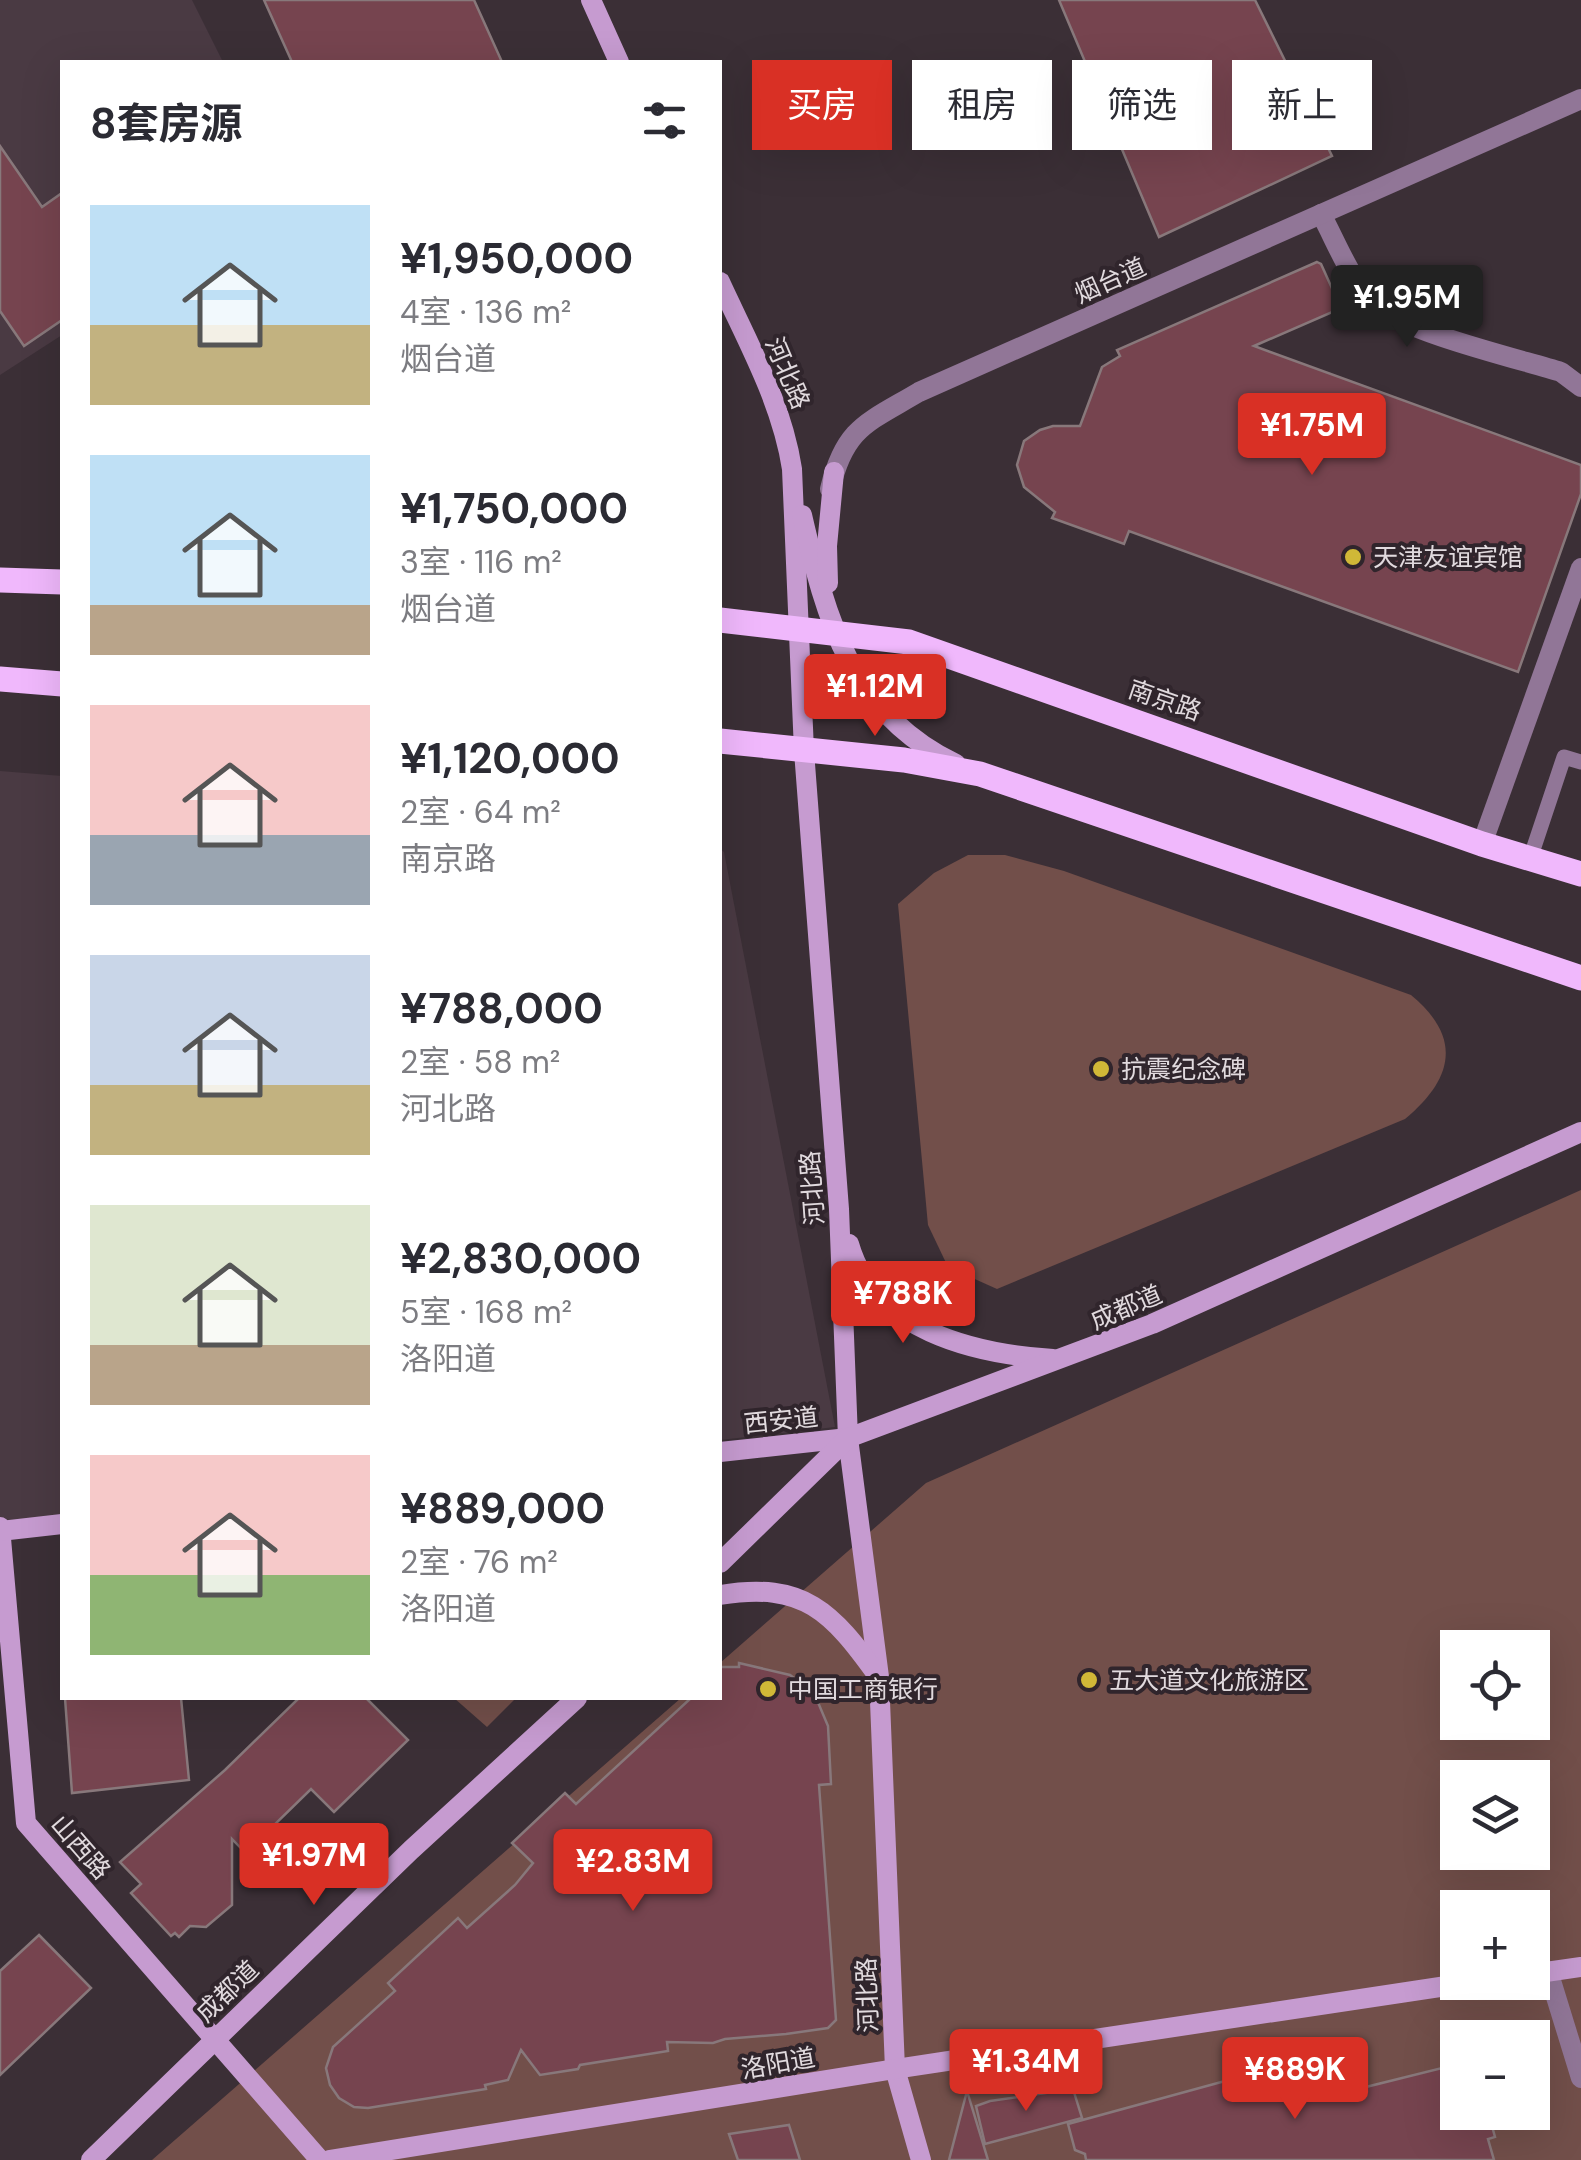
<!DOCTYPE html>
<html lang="zh">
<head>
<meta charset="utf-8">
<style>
  body { margin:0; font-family:"DM Sans","Noto Sans SC",sans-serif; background:#f7f7f7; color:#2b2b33; height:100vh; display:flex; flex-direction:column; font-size:38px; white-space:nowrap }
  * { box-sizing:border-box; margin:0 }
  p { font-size:32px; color:#7c7c81 }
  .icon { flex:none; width:55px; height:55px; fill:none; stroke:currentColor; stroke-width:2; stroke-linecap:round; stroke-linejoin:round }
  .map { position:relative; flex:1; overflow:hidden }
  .drawer { position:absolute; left:60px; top:60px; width:662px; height:1640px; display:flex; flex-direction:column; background:#fff; border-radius:0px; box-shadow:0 10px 40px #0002 }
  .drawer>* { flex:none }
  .guide { position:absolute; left:752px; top:60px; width:678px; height:90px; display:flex; gap:20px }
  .buttons { position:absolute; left:1440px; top:1630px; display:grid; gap:20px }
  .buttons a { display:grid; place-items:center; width:110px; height:110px; border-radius:0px; background:#fff; box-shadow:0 10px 40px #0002; font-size:50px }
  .price { position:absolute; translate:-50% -85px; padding:0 22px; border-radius:10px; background:#d93025; color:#fff; font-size:32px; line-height:65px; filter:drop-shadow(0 2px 5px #0008) }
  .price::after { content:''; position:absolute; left:50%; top:60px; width:30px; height:22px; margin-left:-15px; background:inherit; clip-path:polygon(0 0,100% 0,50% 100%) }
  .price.on { background:#222; color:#fff }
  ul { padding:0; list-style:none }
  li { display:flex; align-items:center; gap:30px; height:250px; padding:0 30px }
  li span { display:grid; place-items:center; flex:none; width:280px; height:200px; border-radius:0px; color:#555 }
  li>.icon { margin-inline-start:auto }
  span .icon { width:120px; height:120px; fill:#fffc; stroke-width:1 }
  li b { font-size:42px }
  h2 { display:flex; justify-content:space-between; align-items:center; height:120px; padding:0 30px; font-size:42px }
  .chip { padding:0 35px; border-radius:0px; background:#fff; box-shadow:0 10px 40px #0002; font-size:35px; line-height:90px }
  .chip.on { background:#d93025; color:#fff }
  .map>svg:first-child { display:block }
</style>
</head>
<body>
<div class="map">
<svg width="1581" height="2160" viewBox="0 0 1581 2160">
  <rect width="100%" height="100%" fill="#3b2f36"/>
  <g fill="#4a3a43">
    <path d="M0 0H192L223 62H62V335L0 375Z"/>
    <path d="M0 771 62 776V1516L0 1523Z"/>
    <path d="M720 849 724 852 835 1427 720 1440Z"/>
  </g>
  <g fill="#724f4a" fill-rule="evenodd">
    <path d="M968 855H1005L1064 871 1411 995C1463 1038 1453 1079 1405 1119L997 1289 948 1267 928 1225 898 904 934 873Z"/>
    <path d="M1581 1190V2160H152L681 1698H720V1663L926 1483ZM1458 1648H1532V1722H1458ZM1458 1778H1532V1852H1458ZM1458 1908H1532V1982H1458ZM1458 2038H1532V2112H1458Z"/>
    <path d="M454 1698H516L487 1727Z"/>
  </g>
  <g fill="#76444f" stroke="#88787b" stroke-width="2.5">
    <path d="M264 0H474L502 62H292Z"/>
    <path d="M1059 0H1255L1332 156 1159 237Z"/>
    <path d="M0 146 42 207 62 193V320L24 346 0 311Z"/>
    <path d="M1317 262 1321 264 1340 306 1337 310 1254 346 1581 465V494L1518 672 1129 531 1124 544 1052 518 1055 512 1024 487 1017 465 1024 441 1040 430 1053 426H1080L1102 367 1120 356 1117 350Z"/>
    <path d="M739 1663 790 1675 798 1681H809L828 1726 831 1784 819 1785 836 2020 828 2028 786 2034 725 2039 713 2043 667 2042 668 2051 580 2065 578 2069 540 2075 521 2050 508 2080 485 2085 486 2089 368 2108 354 2107 339 2098 330 2085 326 2068 333 2047 395 1991 388 1983 458 1918 467 1928 515 1885 533 1863 512 1843 565 1793 576 1804 691 1698H720V1667H739Z"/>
    <path d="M65 1698H181L189 1780 72 1793Z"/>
    <path d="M299 1698H366L408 1740 334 1812 311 1789 271 1828 292 1852 267 1875 232 1839V1905L206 1927 190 1926 179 1937 175 1933 171 1936 131 1893 141 1884 120 1862 225 1770Z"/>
    <path d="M39 1935 91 1988 0 2075V1971Z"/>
    <path d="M1304 2062 1364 2094 1362 2088 1458 2064V2112H1488L1495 2137 1488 2139 1494 2160H1086L1085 2154 1075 2150 1068 2124 1236 2078 1272 2072 1290 2084Z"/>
    <path d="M1073 2089 1082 2118 985 2144 976 2106 990 2101Z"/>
    <path d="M967 2091 988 2160H949Z"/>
    <path d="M789 2125 800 2160H738L729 2134Z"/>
  </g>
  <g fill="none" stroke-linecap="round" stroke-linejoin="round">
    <path stroke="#917697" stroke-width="15" d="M1530 859 1564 757 1581 762"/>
    <g stroke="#917697" stroke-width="20">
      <path d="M1321 214C1337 243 1352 285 1378 307 1406 332 1519 359 1561 372L1581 387"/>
      <path d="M830 489C845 427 867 423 919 392L1581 99"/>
      <path d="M1482 844 1581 568"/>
      <path d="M1548 1971 1581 2078"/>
    </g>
    <g stroke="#c69bd0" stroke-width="20">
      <path d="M591 0 619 62"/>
      <path d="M720 282C748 343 782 403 792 469L804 751 839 1209 848 1438 879 1677 895 2069 921 2160"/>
      <path d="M802 515C826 619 851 714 956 764"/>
      <path d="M828 583 827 546 834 472"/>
      <path d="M849 1244C873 1330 974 1354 1053 1359"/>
      <path d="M720 1452 848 1438"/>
      <path d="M0 1527 26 1823 320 2160"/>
      <path d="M0 1531 62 1524"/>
      <path d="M720 1563 848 1438 1152 1324 1581 1132"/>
      <path d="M720 1595C804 1581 832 1612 878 1676"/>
      <path d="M1532 1974 1581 1967"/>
      <path d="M91 2160 411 1850 577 1698"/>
      <path d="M329 2160 895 2069 1473 1982"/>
    </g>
    <g stroke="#f0b8fc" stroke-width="25">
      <path d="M0 580 62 582"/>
      <path d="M720 620 909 642 1482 844 1581 874"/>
      <path d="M0 679 62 684"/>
      <path d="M720 741 904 760 980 774 1581 978"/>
    </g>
  </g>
  <g fill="#d0b837" stroke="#30252c" stroke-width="4">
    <circle cx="1353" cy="557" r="10"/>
    <circle cx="1101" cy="1069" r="10"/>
    <circle cx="1089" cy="1680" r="10"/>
    <circle cx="768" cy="1689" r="10"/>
  </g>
  <g text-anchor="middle" stroke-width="8" stroke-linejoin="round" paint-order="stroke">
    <g font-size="25" fill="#e1dade" stroke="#30252c">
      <text transform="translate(1110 280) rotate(-24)" y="9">烟台道</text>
      <text transform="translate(788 373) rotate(67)" y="9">河北路</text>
      <text transform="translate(1165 700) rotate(19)" y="9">南京路</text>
      <text transform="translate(812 1188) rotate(-94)" y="9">河北路</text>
      <text transform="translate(1126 1307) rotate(-23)" y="9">成都道</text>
      <text transform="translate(781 1420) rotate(-6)" y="9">西安道</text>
      <text transform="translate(81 1847) rotate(49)" y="9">山西路</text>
      <text transform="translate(227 1991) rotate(-44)" y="9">成都道</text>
      <text transform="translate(867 1995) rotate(-92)" y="9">河北路</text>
      <text transform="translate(778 2063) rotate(-10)" y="9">洛阳道</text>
    </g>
    <g font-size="25" fill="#e1dade" stroke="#30252c" text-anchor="start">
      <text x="1373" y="566">天津友谊宾馆</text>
      <text x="1121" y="1078">抗震纪念碑</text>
      <text x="1109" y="1689">五大道文化旅游区</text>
      <text x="788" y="1698">中国工商银行</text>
    </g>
  </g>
</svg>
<div class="buttons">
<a><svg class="icon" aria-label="locate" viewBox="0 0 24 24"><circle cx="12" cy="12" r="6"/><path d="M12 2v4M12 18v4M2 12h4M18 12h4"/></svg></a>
<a><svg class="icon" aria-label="layers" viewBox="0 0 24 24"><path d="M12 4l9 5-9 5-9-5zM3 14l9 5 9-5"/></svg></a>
<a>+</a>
<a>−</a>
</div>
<b class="price on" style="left:1407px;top:350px">¥1.95M</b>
<b class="price" style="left:1312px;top:478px">¥1.75M</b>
<b class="price" style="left:875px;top:739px">¥1.12M</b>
<b class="price" style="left:903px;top:1346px">¥788K</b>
<b class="price" style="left:314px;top:1908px">¥1.97M</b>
<b class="price" style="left:633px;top:1914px">¥2.83M</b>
<b class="price" style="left:1026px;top:2114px">¥1.34M</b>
<b class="price" style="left:1295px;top:2122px">¥889K</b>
<div class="guide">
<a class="chip on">买房</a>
<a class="chip">租房</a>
<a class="chip">筛选</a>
<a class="chip">新上</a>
</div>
<section class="drawer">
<h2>8套房源<svg class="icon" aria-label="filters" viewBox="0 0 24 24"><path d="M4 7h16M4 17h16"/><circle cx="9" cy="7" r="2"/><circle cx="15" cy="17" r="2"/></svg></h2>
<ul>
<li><span style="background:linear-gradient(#bfe0f5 60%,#c2b280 0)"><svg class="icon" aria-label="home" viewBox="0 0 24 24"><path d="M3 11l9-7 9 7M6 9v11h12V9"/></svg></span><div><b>¥1,950,000</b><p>4室 · 136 m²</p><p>烟台道</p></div></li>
<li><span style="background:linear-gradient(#bfe0f5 75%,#b9a48a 0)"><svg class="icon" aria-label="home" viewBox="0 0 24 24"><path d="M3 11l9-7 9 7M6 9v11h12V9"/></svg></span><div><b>¥1,750,000</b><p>3室 · 116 m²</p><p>烟台道</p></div></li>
<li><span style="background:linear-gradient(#f6c9c9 65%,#9aa5b1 0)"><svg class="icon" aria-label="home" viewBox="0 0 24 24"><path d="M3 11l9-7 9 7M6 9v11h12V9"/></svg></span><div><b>¥1,120,000</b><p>2室 · 64 m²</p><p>南京路</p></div></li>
<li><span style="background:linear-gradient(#c9d6e8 65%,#c2b280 0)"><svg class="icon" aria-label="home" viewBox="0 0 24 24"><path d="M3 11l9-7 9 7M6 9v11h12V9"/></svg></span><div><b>¥788,000</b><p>2室 · 58 m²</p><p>河北路</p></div></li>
<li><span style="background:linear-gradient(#dfe7d0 70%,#b9a48a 0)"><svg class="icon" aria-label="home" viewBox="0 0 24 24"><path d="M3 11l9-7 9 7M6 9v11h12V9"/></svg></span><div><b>¥2,830,000</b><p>5室 · 168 m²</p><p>洛阳道</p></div></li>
<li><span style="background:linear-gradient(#f6c9c9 60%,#8fb573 0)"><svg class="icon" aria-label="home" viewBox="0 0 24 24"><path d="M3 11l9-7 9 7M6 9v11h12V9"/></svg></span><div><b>¥889,000</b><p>2室 · 76 m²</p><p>洛阳道</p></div></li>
</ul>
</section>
</div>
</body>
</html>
